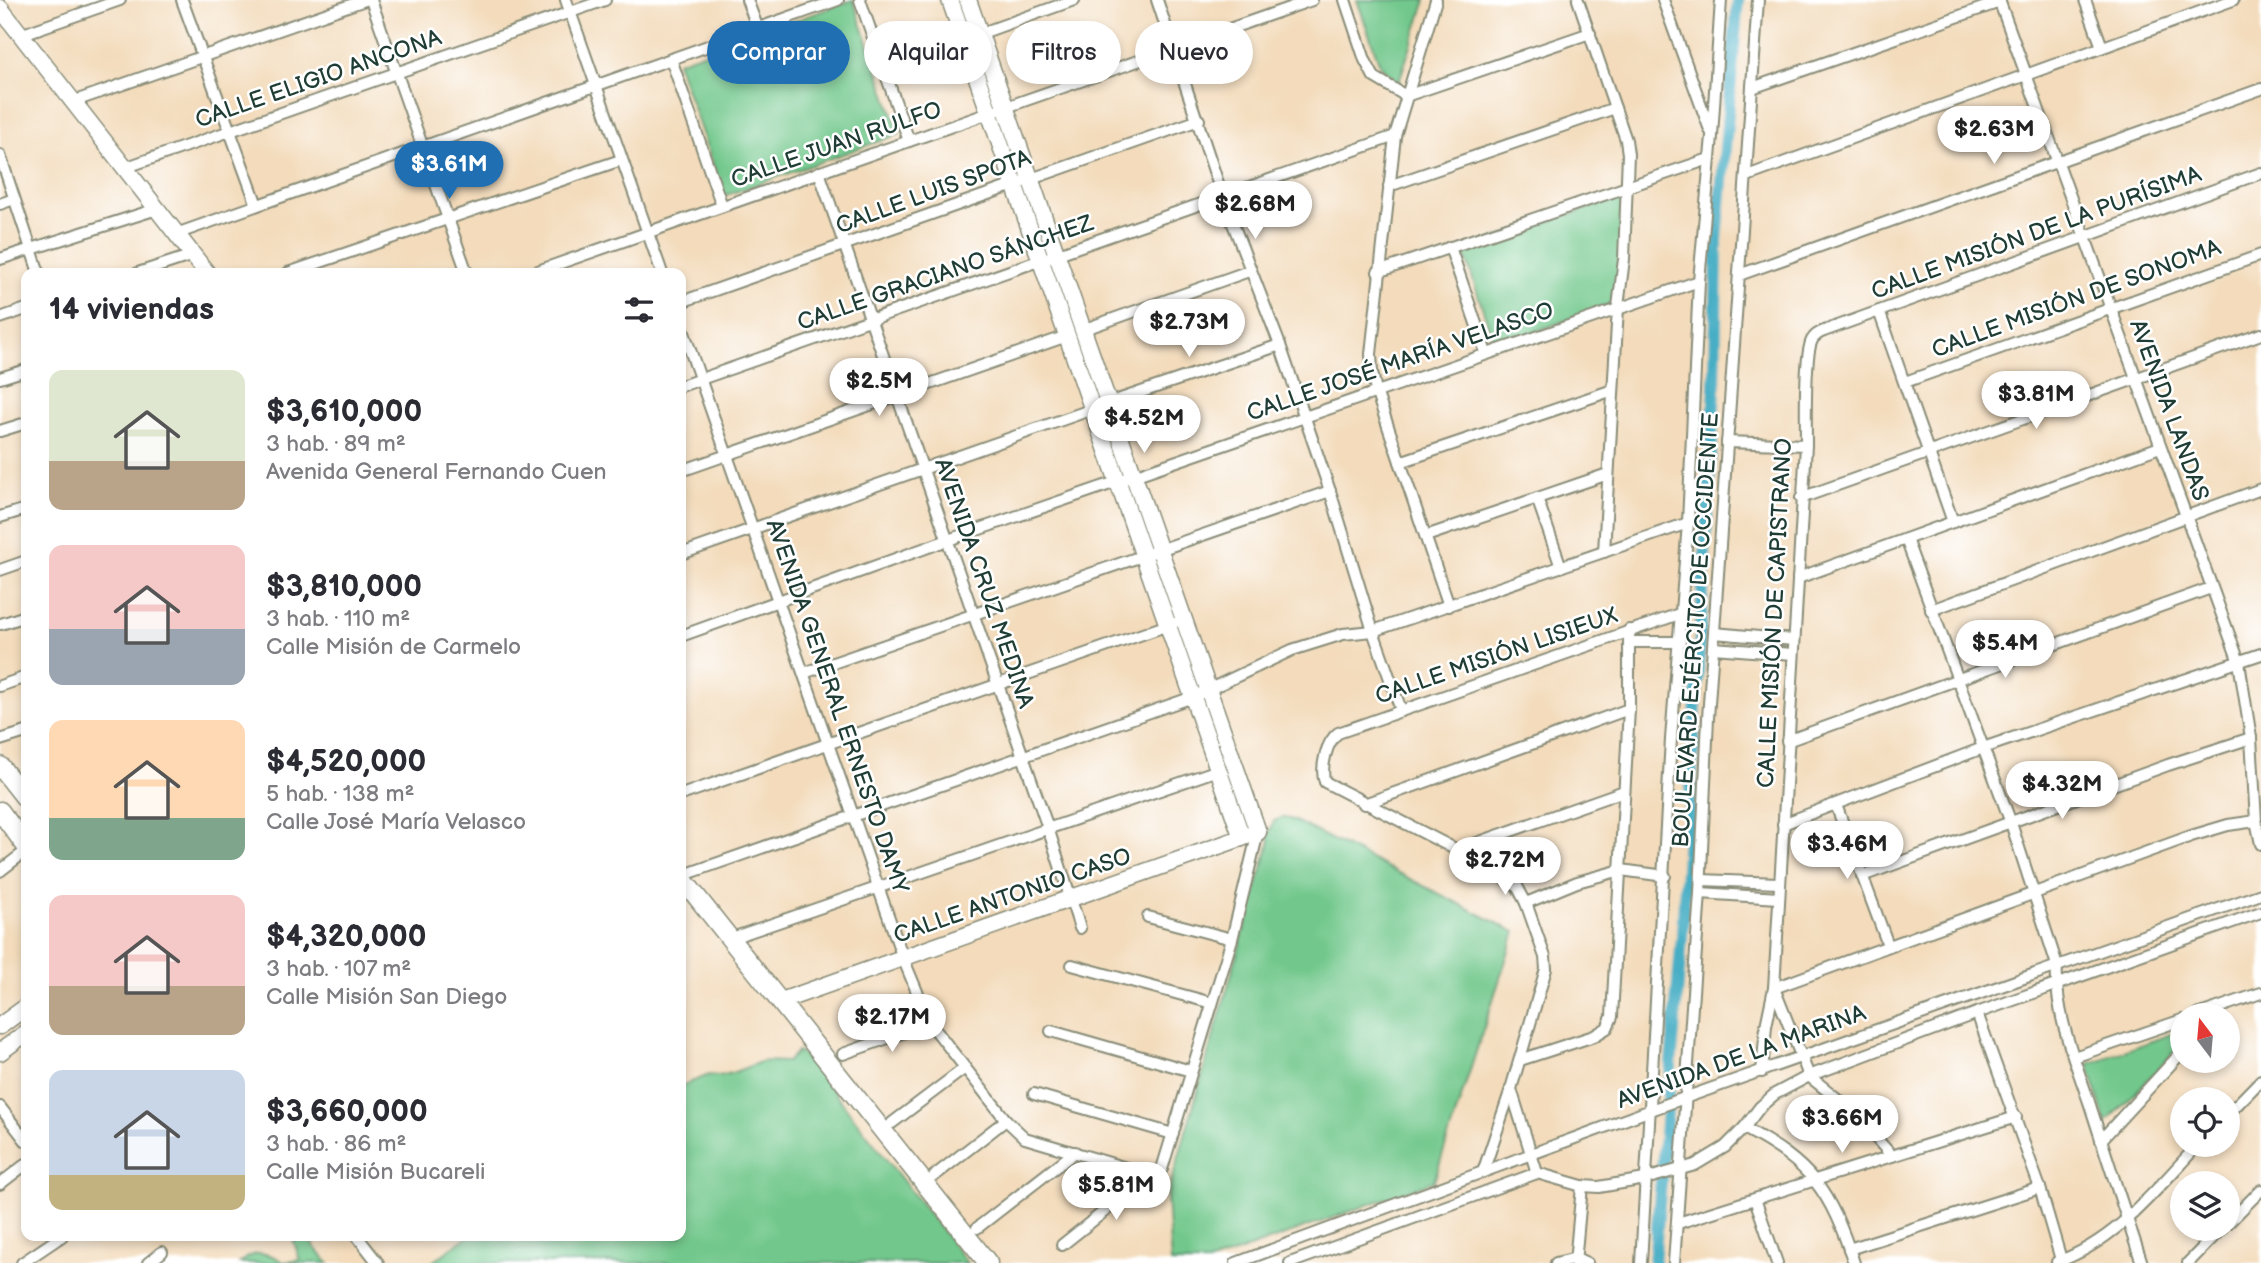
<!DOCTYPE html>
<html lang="es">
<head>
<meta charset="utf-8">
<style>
  body { margin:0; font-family:"Balsamiq Sans",sans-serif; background:#f2f2f3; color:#2b2b33; height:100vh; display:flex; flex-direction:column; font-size:26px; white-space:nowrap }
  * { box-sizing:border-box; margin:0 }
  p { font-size:23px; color:#7c7c81 }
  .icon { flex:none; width:38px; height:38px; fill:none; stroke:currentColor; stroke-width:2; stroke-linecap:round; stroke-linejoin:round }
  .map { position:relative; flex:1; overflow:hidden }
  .drawer { position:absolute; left:21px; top:268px; width:665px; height:973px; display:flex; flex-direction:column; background:#fff; border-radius:14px; box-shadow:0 4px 10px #0003 }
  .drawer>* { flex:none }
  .hud { position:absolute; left:707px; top:21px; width:665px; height:63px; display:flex; gap:14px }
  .needle { width:46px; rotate:344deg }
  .controls { position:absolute; left:2170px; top:1003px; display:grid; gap:14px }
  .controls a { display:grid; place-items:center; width:70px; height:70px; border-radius:50%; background:#fff; box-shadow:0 4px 10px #0003; font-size:35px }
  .price { position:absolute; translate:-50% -60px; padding:0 16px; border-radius:24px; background:#fff; color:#222; font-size:23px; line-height:46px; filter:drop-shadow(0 2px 4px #0008) }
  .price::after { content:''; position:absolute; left:50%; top:42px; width:21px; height:16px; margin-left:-10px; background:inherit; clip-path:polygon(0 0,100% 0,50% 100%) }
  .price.active { background:#1f6fb2; color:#fff }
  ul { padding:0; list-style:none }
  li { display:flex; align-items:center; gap:21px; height:175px; padding:0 28px }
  li span { display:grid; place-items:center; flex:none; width:196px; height:140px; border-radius:14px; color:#555 }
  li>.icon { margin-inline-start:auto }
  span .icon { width:84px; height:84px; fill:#fffc; stroke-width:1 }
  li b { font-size:30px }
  h2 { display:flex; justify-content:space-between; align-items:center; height:84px; padding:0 28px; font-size:30px }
  .chip { padding:0 24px; border-radius:32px; background:#fff; box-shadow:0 4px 10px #0003; font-size:24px; line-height:63px }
  .chip.active { background:#1f6fb2; color:#fff }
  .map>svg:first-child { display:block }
</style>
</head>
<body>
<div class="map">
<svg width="2261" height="1263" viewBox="0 0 2261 1263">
  <rect width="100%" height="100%" fill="#fff"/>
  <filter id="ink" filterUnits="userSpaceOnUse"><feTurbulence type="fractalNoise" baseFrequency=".0143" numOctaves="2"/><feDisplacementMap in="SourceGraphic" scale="14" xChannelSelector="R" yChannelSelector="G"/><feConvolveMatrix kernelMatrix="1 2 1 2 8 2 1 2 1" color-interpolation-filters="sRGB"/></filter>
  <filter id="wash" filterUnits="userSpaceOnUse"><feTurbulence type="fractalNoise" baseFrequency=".00686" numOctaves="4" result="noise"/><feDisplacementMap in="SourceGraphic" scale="28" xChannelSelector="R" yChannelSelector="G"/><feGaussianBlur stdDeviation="1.57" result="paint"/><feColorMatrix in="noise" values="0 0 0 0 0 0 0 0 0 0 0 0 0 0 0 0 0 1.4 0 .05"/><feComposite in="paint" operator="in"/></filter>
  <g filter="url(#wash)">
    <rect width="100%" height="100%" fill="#f3dbbb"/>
    <g fill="#72c88c" stroke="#488260" stroke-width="2">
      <path d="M853 0 900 134 724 196 677 62Z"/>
      <path d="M1357 0H1426L1398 84 1380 65Z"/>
      <path d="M1627 196 1615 303 1495 346 1463 249Z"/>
      <path d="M1283 817 1293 820 1515 932 1434 1181 1208 1263H1171L1167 1197 1270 841 1268 836 1274 821Z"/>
      <path d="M2182 1030V1044L2106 1123 2088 1064Z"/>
      <path d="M797 1052 805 1055 967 1263H431L468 1236H681V1086L709 1075 719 1076 732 1073 763 1061 787 1062Z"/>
      <path d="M292 1236H311L313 1246 329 1263H240C254 1250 268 1251 283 1262L300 1260Z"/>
    </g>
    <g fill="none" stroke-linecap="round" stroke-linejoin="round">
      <path stroke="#46aec5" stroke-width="12" d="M1654 1263 1682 937 1715 387 1717 239 1738 0"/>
    </g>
  </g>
  <g filter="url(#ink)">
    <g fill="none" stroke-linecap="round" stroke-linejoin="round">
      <defs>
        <g id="street">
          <path d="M182 0 257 205"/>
          <path d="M371 0 467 273"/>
          <path d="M566 0 662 273"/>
          <path d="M747 0 758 29"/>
          <path d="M860 0 909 141"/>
          <path d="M1157 0 1223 198 1280 345 1330 491 1373 631 1401 710"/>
          <path d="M1345 0 1365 60 1374 77 1406 96 1590 33"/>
          <path d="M1436 0 1395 136 1371 354 1372 372 1376 391 1449 606"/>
          <path d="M1578 0 1626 140 1628 154 1624 259 1618 307 1604 552"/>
          <path d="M1663 0 1710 130"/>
          <path d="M1999 0 2239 662 2251 738 2256 821 2261 844"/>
          <path d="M2085 0 2102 47"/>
          <path d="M979 34 1074 0"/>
          <path d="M20 35 120 0"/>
          <path d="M671 59 722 206"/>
          <path d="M1752 88 2000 2"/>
          <path d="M72 102 365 0"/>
          <path d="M0 155 39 273"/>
          <path d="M124 168 605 0"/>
          <path d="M819 172 1048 828 1080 928"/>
          <path d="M1747 176 2233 0"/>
          <path d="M1389 186 1615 108"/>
          <path d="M0 204 14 199"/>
          <path d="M176 234 838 0"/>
          <path d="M1450 247 1486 353"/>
          <path d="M0 259 157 209"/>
          <path d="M1378 272 1709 159"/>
          <path d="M138 273 193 255"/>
          <path d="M288 273 621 160"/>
          <path d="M532 273 1312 0"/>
          <path d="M1739 275 2261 89"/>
          <path d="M681 302 1199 120"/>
          <path d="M1879 311 1953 522"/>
          <path d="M0 318 26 309"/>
          <path d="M681 324 903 958 930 1023 1006 1120 1025 1138 1150 1175 1162 1169 1232 939 1258 832"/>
          <path d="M1082 330 1249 271"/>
          <path d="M0 378 26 370"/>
          <path d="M1905 382 2261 255"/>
          <path d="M681 386 1395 136"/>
          <path d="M1109 403 1280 345"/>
          <path d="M0 431 26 423"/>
          <path d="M1727 442 1806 445"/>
          <path d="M1400 462 1613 390"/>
          <path d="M681 471 1067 336"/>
          <path d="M1537 498 1561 567"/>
          <path d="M1801 498 2261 334"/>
          <path d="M0 517 26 509"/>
          <path d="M1426 536 1608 474"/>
          <path d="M1906 539 2011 823 2057 965C2054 1013 2075 1060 2090 1105 2107 1158 2124 1210 2142 1263"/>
          <path d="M681 554 1093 409"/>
          <path d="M0 570 26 561"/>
          <path d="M1798 578 2160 447"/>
          <path d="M1931 610 2261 489"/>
          <path d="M1 624 26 616"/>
          <path d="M1714 633 1794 640"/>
          <path d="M681 636 948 540 1699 281"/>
          <path d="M1629 642H1680"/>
          <path d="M1713 648 1793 654"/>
          <path d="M804 673 1330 491"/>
          <path d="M0 686 26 677"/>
          <path d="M0 740 26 732"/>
          <path d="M1787 741 2211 588"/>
          <path d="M681 795 1174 623"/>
          <path d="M1364 804 1629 709"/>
          <path d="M1836 805 1888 945"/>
          <path d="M1783 824 1983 748 2261 654"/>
          <path d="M1457 850 1624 791"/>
          <path d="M0 871 26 851"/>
          <path d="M681 876 1193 697 1292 650 1343 634 1373 631 1688 523"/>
          <path d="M1862 876 2168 765 2251 738"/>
          <path d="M1701 880 1779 883"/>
          <path d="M1700 893 1779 898"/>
          <path d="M1526 903 1577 882 1621 870 1665 876"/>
          <path d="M1148 917 1232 939"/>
          <path d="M729 939 1218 770"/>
          <path d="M1072 965 1212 1003"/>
          <path d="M1977 1013 2040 1188 2062 1263"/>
          <path d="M2197 1015 2261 993"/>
          <path d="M1051 1031 1191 1071"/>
          <path d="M843 1054 930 1023"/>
          <path d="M2074 1057 2182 1020"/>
          <path d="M1520 1060 1594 1036 1607 1028 1612 1017 1629 709V630"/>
          <path d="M1762 1072 1766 1026 1774 988 1806 445C1806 424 1804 356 1812 340 1815 335 1818 333 1824 331L2261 173"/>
          <path d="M1034 1094 1173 1134"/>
          <path d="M0 1107 26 1141"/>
          <path d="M2228 1114 2261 1080"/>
          <path d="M892 1123 965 1068"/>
          <path d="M1744 1128C1812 1164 1830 1191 1854 1263"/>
          <path d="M2101 1140 2182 1052"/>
          <path d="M1892 1156 1850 1109 1809 1076 1774 988 2191 836 2228 825 2256 821"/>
          <path d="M1483 1172 1511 1089"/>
          <path d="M1537 1173 1511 1089 1546 969 1545 957 1526 903 1517 886 1457 850 1325 782C1320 769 1326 742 1338 733L1682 613"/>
          <path d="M934 1176 1006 1120"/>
          <path d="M0 1184 26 1164"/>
          <path d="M1755 1199 1777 1263"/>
          <path d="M1678 1223 2016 1117"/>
          <path d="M2228 1223 2261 1190"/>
          <path d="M977 1228 1075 1152"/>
          <path d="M357 1236 378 1263"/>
          <path d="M1062 1245 1150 1175"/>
          <path d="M1849 1249 2040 1188"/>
          <path d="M2057 1262C2117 1241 2156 1189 2199 1144"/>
          <path d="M22 1263 62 1236"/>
          <path d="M148 1263 162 1252"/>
          <path d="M1236 1263 1659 1107 2261 894"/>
          <path d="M1290 1263 1537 1173 1582 1186 1599 1187 1645 1179 1695 1165 1725 1147 1744 1128 1760 1107 1775 1094 1809 1076 1977 1013 2261 912"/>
          <path d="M1556 1263 1576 1258 1587 1263"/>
          <path d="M1575 1263 1582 1186"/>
          <path d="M1641 1263 1671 739 1688 523 1699 281 1712 136 1721 0"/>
          <path d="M1674 1263 1700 893 1708 718 1758 0"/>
          <path d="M2188 1263 2222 1228"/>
        </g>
        <g id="secondary">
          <path d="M950 0 1242 838"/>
          <path d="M0 8 207 273"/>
          <path d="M781 1001 1258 832 968 0"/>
          <path d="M0 1026 26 1007"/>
          <path d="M0 1052 26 1033"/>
        </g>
        <g id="primary">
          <path d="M0 766 26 799"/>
          <path d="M0 811 26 846"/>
          <path d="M681 877 988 1263"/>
        </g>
      </defs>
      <use href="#street" stroke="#898c78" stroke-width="14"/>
      <use href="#secondary" stroke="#898c78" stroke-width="19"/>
      <use href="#primary" stroke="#898c78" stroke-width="21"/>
      <use href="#street" stroke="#fff" stroke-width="10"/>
      <use href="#secondary" stroke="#fff" stroke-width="16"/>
      <use href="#primary" stroke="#fff" stroke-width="18"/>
    </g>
  </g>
  <g text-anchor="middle" stroke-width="5" stroke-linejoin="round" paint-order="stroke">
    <g font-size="23" fill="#1f3d34" stroke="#fff">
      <text transform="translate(318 78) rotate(-19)" y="8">CALLE ELIGIO ANCONA</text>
      <text transform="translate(836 144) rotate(-19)" y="8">CALLE JUAN RULFO</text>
      <text transform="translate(933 191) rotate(-20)" y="8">CALLE LUIS SPOTA</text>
      <text transform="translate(2036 232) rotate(-20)" y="8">CALLE MISIÓN DE LA PURÍSIMA</text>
      <text transform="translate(945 272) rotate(-19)" y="8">CALLE GRACIANO SÁNCHEZ</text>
      <text transform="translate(2076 298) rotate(-20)" y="8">CALLE MISIÓN DE SONOMA</text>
      <text transform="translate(1400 361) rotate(-19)" y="8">CALLE JOSÉ MARÍA VELASCO</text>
      <text transform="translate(2170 410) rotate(70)" y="8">AVENIDA LANDAS</text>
      <text transform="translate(985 583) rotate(71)" y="8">AVENIDA CRUZ MEDINA</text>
      <text transform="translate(1774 613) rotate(-87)" y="8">CALLE MISIÓN DE CAPISTRANO</text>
      <text transform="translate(1695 630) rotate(-86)" y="8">BOULEVARD EJÉRCITO DE OCCIDENTE</text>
      <text transform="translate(1496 655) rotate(-19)" y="8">CALLE MISIÓN LISIEUX</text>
      <text transform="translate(838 706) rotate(71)" y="8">AVENIDA GENERAL ERNESTO DAMY</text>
      <text transform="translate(1012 895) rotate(-19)" y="8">CALLE ANTONIO CASO</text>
      <text transform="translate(1741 1056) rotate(-20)" y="8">AVENIDA DE LA MARINA</text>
    </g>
  </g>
</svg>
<div class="controls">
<a><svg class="needle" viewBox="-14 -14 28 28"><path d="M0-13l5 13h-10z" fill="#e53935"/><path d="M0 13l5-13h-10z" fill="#7c7c81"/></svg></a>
<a><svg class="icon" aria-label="locate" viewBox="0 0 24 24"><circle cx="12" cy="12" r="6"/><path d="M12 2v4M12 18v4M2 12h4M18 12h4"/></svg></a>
<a><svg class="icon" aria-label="layers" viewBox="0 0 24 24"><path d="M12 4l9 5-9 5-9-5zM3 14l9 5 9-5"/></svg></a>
</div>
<b class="price" style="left:1994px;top:166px">$2.63M</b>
<b class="price active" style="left:449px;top:201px">$3.61M</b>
<b class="price" style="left:1255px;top:241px">$2.68M</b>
<b class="price" style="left:1189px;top:359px">$2.73M</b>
<b class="price" style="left:879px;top:418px">$2.5M</b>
<b class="price" style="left:2036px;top:431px">$3.81M</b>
<b class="price" style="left:1144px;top:455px">$4.52M</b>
<b class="price" style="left:2005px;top:680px">$5.4M</b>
<b class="price" style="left:2062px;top:821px">$4.32M</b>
<b class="price" style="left:1847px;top:881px">$3.46M</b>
<b class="price" style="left:1505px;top:897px">$2.72M</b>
<b class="price" style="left:892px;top:1054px">$2.17M</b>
<b class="price" style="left:1842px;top:1155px">$3.66M</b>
<b class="price" style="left:1116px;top:1222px">$5.81M</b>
<div class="hud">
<a class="chip active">Comprar</a>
<a class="chip">Alquilar</a>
<a class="chip">Filtros</a>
<a class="chip">Nuevo</a>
</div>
<section class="drawer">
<h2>14 viviendas<svg class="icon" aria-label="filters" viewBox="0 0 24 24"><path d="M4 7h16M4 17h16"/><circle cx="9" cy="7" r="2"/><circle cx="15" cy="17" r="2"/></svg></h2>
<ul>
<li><span style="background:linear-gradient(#dfe7d0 65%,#b9a48a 0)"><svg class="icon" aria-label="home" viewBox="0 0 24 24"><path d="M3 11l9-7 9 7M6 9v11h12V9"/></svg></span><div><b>$3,610,000</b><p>3 hab. · 89 m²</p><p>Avenida General Fernando Cuen</p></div></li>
<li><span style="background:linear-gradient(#f6c9c9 60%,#9aa5b1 0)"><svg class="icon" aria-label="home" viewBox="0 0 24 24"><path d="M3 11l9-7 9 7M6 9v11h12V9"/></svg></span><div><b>$3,810,000</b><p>3 hab. · 110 m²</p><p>Calle Misión de Carmelo</p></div></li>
<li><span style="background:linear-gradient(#ffd9b3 70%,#7fa58c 0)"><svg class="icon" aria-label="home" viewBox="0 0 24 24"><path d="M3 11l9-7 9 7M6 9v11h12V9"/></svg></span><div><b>$4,520,000</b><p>5 hab. · 138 m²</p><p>Calle José María Velasco</p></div></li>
<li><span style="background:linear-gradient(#f6c9c9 65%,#b9a48a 0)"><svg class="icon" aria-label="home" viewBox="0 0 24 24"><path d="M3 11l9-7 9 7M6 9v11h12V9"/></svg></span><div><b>$4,320,000</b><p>3 hab. · 107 m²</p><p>Calle Misión San Diego</p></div></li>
<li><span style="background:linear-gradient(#c9d6e8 75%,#c2b280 0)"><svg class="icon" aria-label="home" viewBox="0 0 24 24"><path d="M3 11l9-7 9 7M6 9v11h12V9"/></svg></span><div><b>$3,660,000</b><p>3 hab. · 86 m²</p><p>Calle Misión Bucareli</p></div></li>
</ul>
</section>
</div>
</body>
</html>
